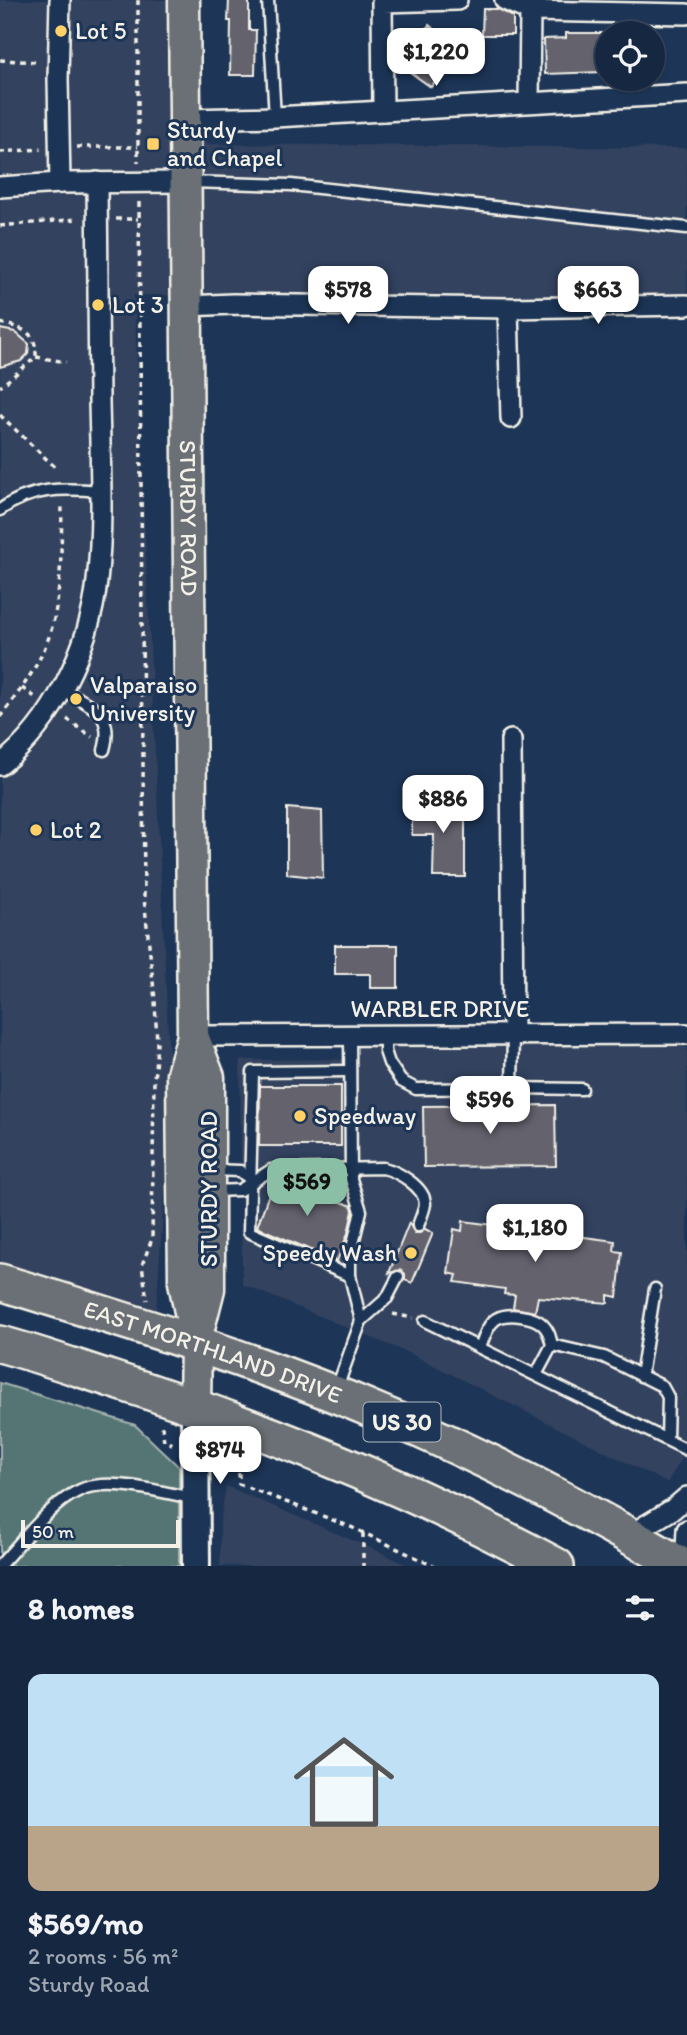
<!DOCTYPE html>
<html lang="en">
<head>
<meta charset="utf-8">
<style>
  body { margin:0; font-family:Itim,sans-serif; background:#23344c; color:#f1f3f6; height:100vh; display:flex; flex-direction:column; font-size:26px; white-space:nowrap }
  * { box-sizing:border-box; margin:0 }
  p { font-size:23px; color:#9ea6b1 }
  .icon { flex:none; width:38px; height:38px; fill:none; stroke:currentColor; stroke-width:2; stroke-linecap:round; stroke-linejoin:round }
  .map { position:relative; height:1566px; overflow:hidden }
  .details { display:flex; flex-direction:column; background:#162841; flex:1 }
  .details>* { flex:none }
  .buttons { position:absolute; left:595px; top:21px; display:grid; gap:14px }
  .buttons a { display:grid; place-items:center; width:70px; height:70px; border-radius:50%; background:#162841; box-shadow:0 2px 5px #0004,0 0 0 2px #35445a; font-size:35px }
  .scale { position:absolute; left:21px; bottom:18px; width:159px; box-sizing:border-box; padding-left:7px; border:4px solid #f4f1e8; border-top:0; font-size:19px; line-height:24px; white-space:nowrap; color:#f4f1e8; -webkit-text-stroke:5px #1d3557; paint-order:stroke }
  .price { position:absolute; translate:-50% -60px; padding:0 16px; border-radius:14px; background:#fff; color:#222; font-size:23px; line-height:46px; filter:drop-shadow(0 2px 4px #0008) }
  .price::after { content:''; position:absolute; left:50%; top:42px; width:21px; height:16px; margin-left:-10px; background:inherit; clip-path:polygon(0 0,100% 0,50% 100%) }
  .price.on { background:#8abfa5; color:#111 }
  ul { padding:0; list-style:none }
  li { display:grid; align-content:center; gap:14px; height:371px; padding:0 28px }
  li+li { border-top:2px solid #35445a }
  li span { display:grid; place-items:center; height:217px; border-radius:14px; color:#555 }
  li>.icon { margin-inline-start:auto }
  span .icon { width:126px; height:126px; fill:#fffc; stroke-width:1 }
  li b { font-size:30px }
  h2 { display:flex; justify-content:space-between; align-items:center; height:84px; padding:0 28px; font-size:30px }
  .map>svg:first-child { display:block }
</style>
</head>
<body>
<div class="map">
<svg width="687" height="1566" viewBox="0 0 687 1566">
  <rect width="100%" height="100%" fill="#1d3557"/>
  <filter id="ink" filterUnits="userSpaceOnUse"><feTurbulence type="fractalNoise" baseFrequency=".0143" numOctaves="2"/><feDisplacementMap in="SourceGraphic" scale="14" xChannelSelector="R" yChannelSelector="G"/><feConvolveMatrix kernelMatrix="1 2 1 2 8 2 1 2 1" color-interpolation-filters="sRGB"/></filter>
  <g filter="url(#ink)">
    <g fill="#32425e">
      <path d="M0 0H198L206 144 687 148V302L134 295 171 1097 156 1314 0 1277Z"/>
      <path d="M358 1034H687V1450L667 1483 413 1355 242 1284 240 1060 358 1059Z"/>
      <path d="M226 1486 380 1552 409 1566H220V1521Z"/>
    </g>
    <path fill="#547574" stroke="#a4b3ae" stroke-width="2" d="M0 1383 135 1425 179 1467V1566H0Z"/>
    <g fill="#63626d" stroke="#f4f1e8" stroke-width="2">
      <path d="M229 0H249V30H256L255 75H230L231 21H228Z"/>
      <path d="M483 9H497L513 17V35H482Z"/>
      <path d="M429 25 459 47 431 87 400 65Z"/>
      <path d="M566 33H602L603 72 545 74 544 39 566 38Z"/>
      <path d="M0 329 15 332 29 344 28 354 21 361 0 367Z"/>
      <path d="M412 803H465V877H433L434 835H412Z"/>
      <path d="M287 808 322 811 323 878 287 874Z"/>
      <path d="M335 945H398V988H370V974H335Z"/>
      <path d="M260 1086H341V1146H259Z"/>
      <path d="M555 1105 556 1166 424 1167 423 1106Z"/>
      <path d="M275 1177 352 1206 353 1211 348 1233 337 1261 257 1227Z"/>
      <path d="M463 1221 615 1241 614 1251 622 1252 617 1297 608 1295V1303L538 1297 535 1312 513 1308 515 1295 504 1294 505 1289 455 1282 457 1275 448 1273 454 1229 462 1231Z"/>
      <path d="M409 1223 415 1233H420L425 1229 433 1233 412 1283 405 1280V1274L401 1270 389 1273Z"/>
    </g>
    <g fill="none" stroke-linecap="round" stroke-linejoin="round">
      <defs>
        <g id="lane">
          <path d="M268 0 275 117"/>
          <path d="M190 182 291 185 687 228"/>
          <path d="M0 510C31 487 63 488 100 491"/>
          <path d="M62 689C90 706 115 711 104 750"/>
          <path d="M513 1033 512 1088 582 1089"/>
          <path d="M385 1035V1051L389 1063 401 1081 416 1089 512 1088"/>
          <path d="M211 1170 240 1171 252 1181"/>
          <path d="M213 1191 240 1190 271 1170 383 1168C397 1171 425 1187 425 1204 424 1211 420 1220 418 1226"/>
          <path d="M350 1276 249 1232 253 1072 350 1071"/>
          <path d="M361 1321 387 1298 398 1277"/>
          <path d="M425 1321 687 1450"/>
          <path d="M480 1347C484 1338 487 1325 496 1319 508 1312 534 1316 543 1325 549 1331 550 1337 552 1345"/>
          <path d="M536 1375 552 1345 604 1357 662 1386 668 1397 667 1440"/>
          <path d="M641 1376 655 1289"/>
          <path d="M337 1388 361 1321 350 1276V1256L361 1211 351 1179 350 1034"/>
          <path d="M0 1565C23 1541 60 1490 94 1486 126 1481 164 1493 196 1499"/>
        </g>
        <g id="street">
          <path d="M505 0 530 11 687 14"/>
          <path d="M529 102 530 11"/>
          <path d="M383 111 382 2 457 0"/>
          <path d="M186 119 275 117 687 94"/>
          <path d="M60 183 58 79 60 0"/>
          <path d="M0 187 60 183 186 182"/>
          <path d="M187 306 233 304 508 308 687 305"/>
          <path d="M508 308 511 418"/>
          <path d="M511 740 513 1033"/>
          <path d="M0 765C53 724 90 647 97 581 104 522 100 460 99 400 98 328 98 255 97 182"/>
          <path d="M193 1036 687 1034"/>
          <path d="M630 1535 673 1509 687 1497"/>
          <path d="M685 1566 687 1530"/>
        </g>
        <path id="secondary" d="M195 1406 196 1566"/>
        <g id="primary">
          <path id="s1" d="M184 0 193 1036 182 1074 184 1282 196 1342 195 1406"/>
          <path d="M193 1036 209 1077V1289L198 1332"/>
        </g>
        <g id="highway">
          <path id="s2" d="M0 1282C130 1322 260 1361 385 1415 486 1457 588 1511 682 1566"/>
          <path d="M0 1344C38 1354 74 1367 111 1379 264 1428 415 1490 556 1566"/>
        </g>
      </defs>
      <use href="#lane" stroke="#f4f1e8" stroke-width="15"/>
      <use href="#street" stroke="#f4f1e8" stroke-width="24"/>
      <use href="#secondary" stroke="#f4f1e8" stroke-width="32"/>
      <use href="#primary" stroke="#f4f1e8" stroke-width="35"/>
      <use href="#highway" stroke="#f4f1e8" stroke-width="40"/>
      <g stroke="#f4f1e8" stroke-width="3.5" stroke-dasharray="5 5" stroke-linecap="butt">
        <path d="M138 0V162"/>
        <path d="M0 60 40 62"/>
        <path d="M77 147H138"/>
        <path d="M0 152 41 149"/>
        <path d="M139 202 144 898 155 1000 157 1045 154 1080 152 1239 142 1265 147 1300"/>
        <path d="M116 219H138"/>
        <path d="M0 226 78 219"/>
        <path d="M0 323C22 328 37 331 36 357L0 387"/>
        <path d="M36 357 66 362"/>
        <path d="M0 415 56 468"/>
        <path d="M22 688 35 697"/>
        <path d="M0 717C21 690 43 661 52 627 62 589 61 546 62 507"/>
        <path d="M67 719 92 737"/>
        <path d="M393 1314 413 1318"/>
        <path d="M162 1426 164 1441 172 1444"/>
        <path d="M220 1457 239 1463V1484L351 1527 434 1566"/>
        <path d="M363 1533V1566"/>
      </g>
      <use href="#lane" stroke="#1d3557" stroke-width="10"/>
      <use href="#street" stroke="#1d3557" stroke-width="19"/>
      <use href="#secondary" stroke="#1d3557" stroke-width="26"/>
      <use href="#primary" stroke="#6a7074" stroke-width="30"/>
      <use href="#highway" stroke="#6a7074" stroke-width="35"/>
    </g>
  </g>
  <g fill="#ffd166" stroke="#1d3557" stroke-width="2.5">
    <circle cx="61" cy="31" r="7"/>
    <rect x="146" y="137" width="14" height="14" rx="3.5"/>
    <circle cx="98" cy="305" r="7"/>
    <circle cx="76" cy="699" r="7"/>
    <circle cx="36" cy="830" r="7"/>
    <circle cx="300" cy="1116" r="7"/>
    <circle cx="411" cy="1253" r="7"/>
  </g>
  <g text-anchor="middle" stroke-width="6" stroke-linejoin="round" paint-order="stroke">
    <rect fill="#1d3557" stroke="#b4b9bc" stroke-width="2" x="363.5" y="1402.5" width="77" height="39" rx="5"/>
    <g font-size="23" font-weight="bold" fill="#f4f1e8">
      <text x="402" y="1430">US 30</text>
    </g>
    <g font-size="24" fill="#f4f1e8" stroke="#1d3557" text-anchor="start">
      <text x="75" y="39">Lot 5</text>
      <text x="167" y="138">Sturdy<tspan x="167" dy="28">and Chapel</tspan></text>
      <text x="112" y="313">Lot 3</text>
      <text x="90" y="693">Valparaiso<tspan x="90" dy="28">University</tspan></text>
      <text x="50" y="838">Lot 2</text>
      <text x="314" y="1124">Speedway</text>
      <text x="397" y="1261" text-anchor="end">Speedy Wash</text>
    </g>
    <g font-size="24" fill="#f4f1e8" stroke="#1d3557">
      <text dy="8" stroke="none"><textPath href="#s1" startOffset="518">STURDY ROAD</textPath></text>
      <text x="440" y="1017">WARBLER DRIVE</text>
      <text transform="translate(209 1189) rotate(-90)" y="8">STURDY ROAD</text>
      <text dy="8" stroke="none"><textPath href="#s2" startOffset="224">EAST MORTHLAND DRIVE</textPath></text>
    </g>
  </g>
</svg>
<div class="buttons">
<a><svg class="icon" aria-label="locate" viewBox="0 0 24 24"><circle cx="12" cy="12" r="6"/><path d="M12 2v4M12 18v4M2 12h4M18 12h4"/></svg></a>
</div>
<div class="scale">50 m</div>
<b class="price" style="left:436px;top:88px">$1,220</b>
<b class="price" style="left:348px;top:326px">$578</b>
<b class="price" style="left:598px;top:326px">$663</b>
<b class="price" style="left:443px;top:835px">$886</b>
<b class="price" style="left:490px;top:1136px">$596</b>
<b class="price on" style="left:307px;top:1218px">$569</b>
<b class="price" style="left:535px;top:1264px">$1,180</b>
<b class="price" style="left:220px;top:1486px">$874</b>
</div>
<section class="details">
<h2>8 homes<svg class="icon" aria-label="filters" viewBox="0 0 24 24"><path d="M4 7h16M4 17h16"/><circle cx="9" cy="7" r="2"/><circle cx="15" cy="17" r="2"/></svg></h2>
<ul>
<li><span style="background:linear-gradient(#bfe0f5 70%,#b9a48a 0)"><svg class="icon" aria-label="home" viewBox="0 0 24 24"><path d="M3 11l9-7 9 7M6 9v11h12V9"/></svg></span><div><b>$569/mo</b><p>2 rooms · 56 m²</p><p>Sturdy Road</p></div></li>
</ul>
</section>
</body>
</html>
